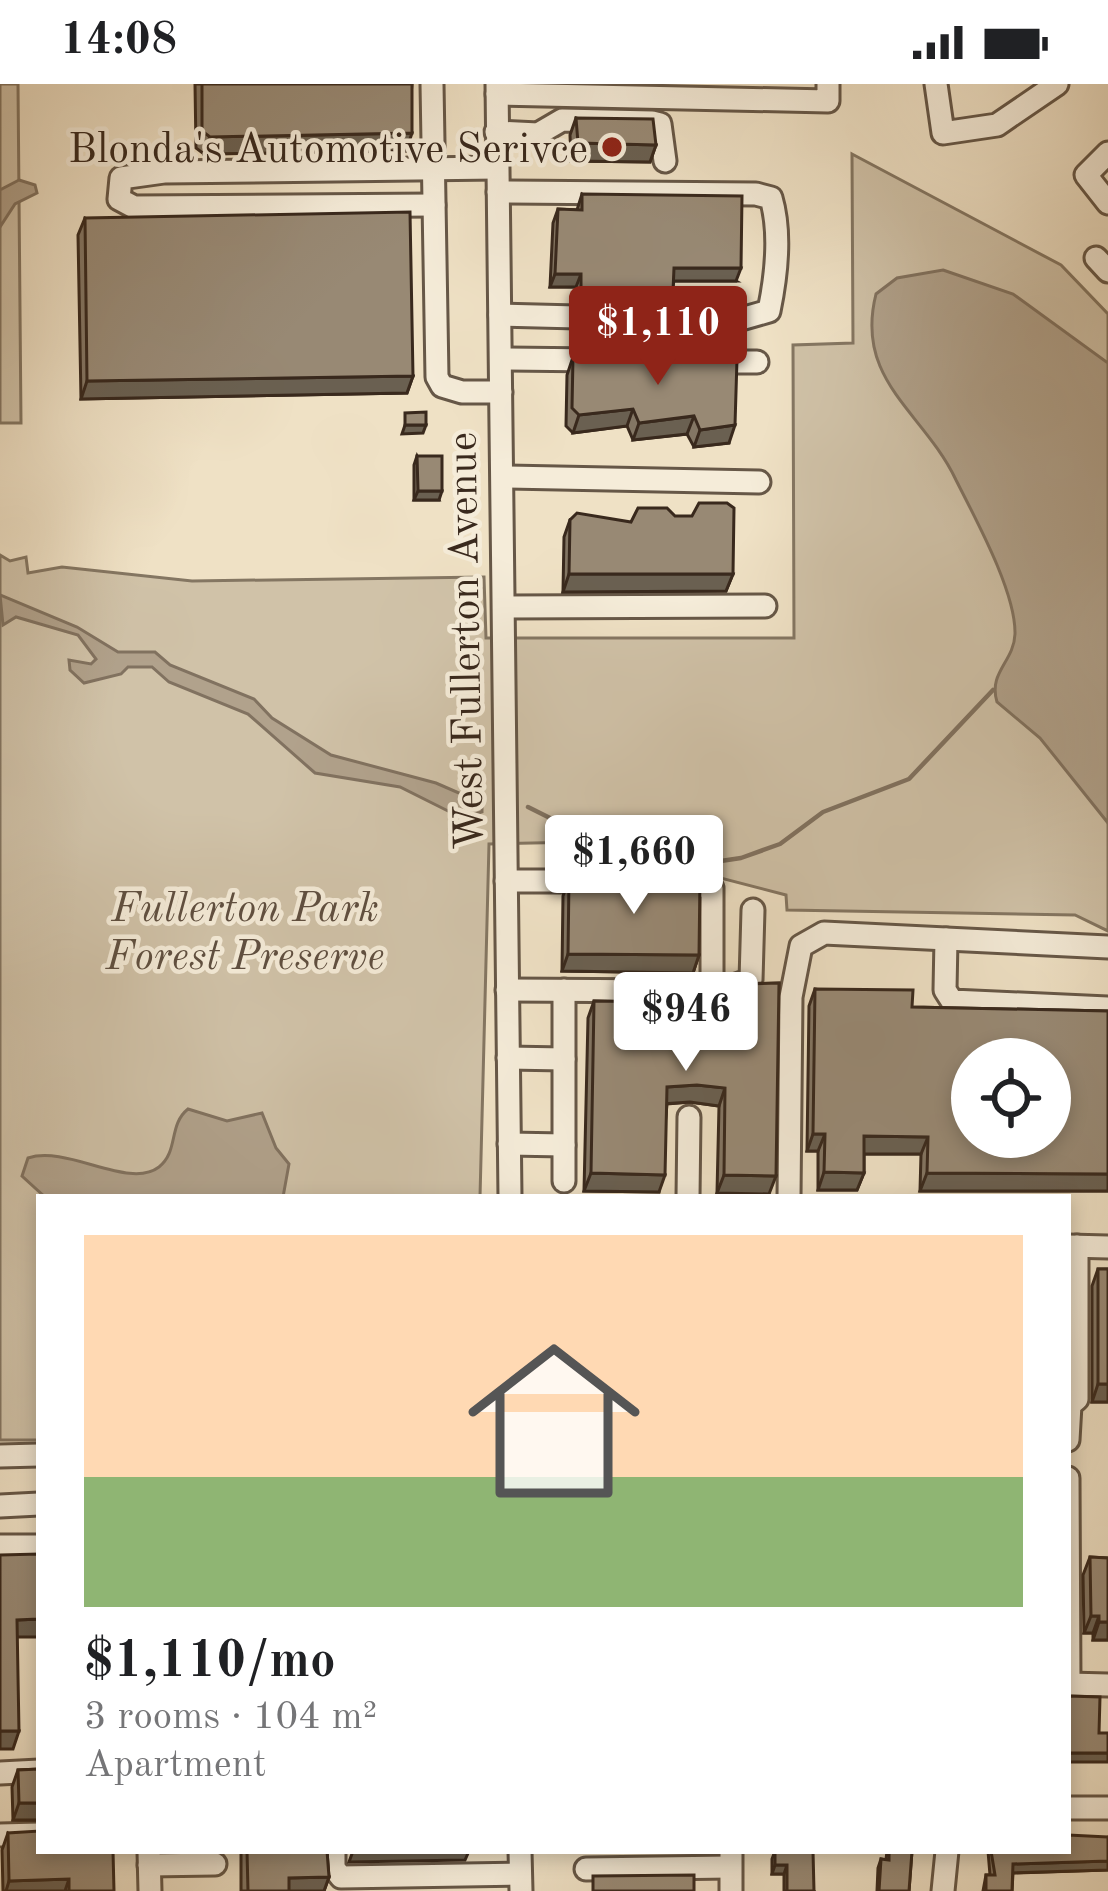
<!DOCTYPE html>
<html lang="en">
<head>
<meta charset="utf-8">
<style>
  body { margin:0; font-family:"Old Standard TT",serif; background:#f2f2f2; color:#202124; height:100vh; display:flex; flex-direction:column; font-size:45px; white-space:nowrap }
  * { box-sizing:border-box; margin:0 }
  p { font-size:39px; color:#757577 }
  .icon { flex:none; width:66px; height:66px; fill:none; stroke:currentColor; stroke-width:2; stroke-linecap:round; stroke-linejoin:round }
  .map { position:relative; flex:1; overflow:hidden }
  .drawer { position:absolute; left:36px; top:1110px; width:1035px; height:660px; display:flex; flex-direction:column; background:#fff; border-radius:0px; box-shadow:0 6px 18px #0003 }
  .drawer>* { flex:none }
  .fabs { position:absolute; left:951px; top:954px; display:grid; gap:24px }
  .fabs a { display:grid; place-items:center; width:120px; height:120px; border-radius:50%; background:#fff; box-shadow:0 6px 18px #0003; font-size:60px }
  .price { position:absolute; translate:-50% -102px; padding:0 27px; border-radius:12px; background:#fff; color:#222; font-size:39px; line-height:78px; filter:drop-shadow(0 3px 6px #0008) }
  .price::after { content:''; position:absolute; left:50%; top:72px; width:36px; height:27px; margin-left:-18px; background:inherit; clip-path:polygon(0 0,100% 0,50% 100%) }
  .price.on { background:#8f2418; color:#fff }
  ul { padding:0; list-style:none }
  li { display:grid; align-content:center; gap:24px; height:636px; padding:0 48px }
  li span { display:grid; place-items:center; height:372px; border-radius:0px; color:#555 }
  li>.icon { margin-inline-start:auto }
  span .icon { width:216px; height:216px; fill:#fffc; stroke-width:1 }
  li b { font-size:51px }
  .status { display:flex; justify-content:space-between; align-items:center; height:84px; padding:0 60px; background:#fff; direction:ltr }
  .status svg { height:33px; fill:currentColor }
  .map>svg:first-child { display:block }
</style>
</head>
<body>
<div class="status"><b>14:08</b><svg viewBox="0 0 49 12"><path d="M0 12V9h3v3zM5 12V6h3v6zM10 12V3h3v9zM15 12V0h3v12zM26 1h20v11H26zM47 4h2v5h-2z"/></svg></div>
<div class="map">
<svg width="1108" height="1807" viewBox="0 0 1108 1807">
  <rect width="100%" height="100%" fill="#efe1c5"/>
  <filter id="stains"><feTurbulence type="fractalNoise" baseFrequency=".00167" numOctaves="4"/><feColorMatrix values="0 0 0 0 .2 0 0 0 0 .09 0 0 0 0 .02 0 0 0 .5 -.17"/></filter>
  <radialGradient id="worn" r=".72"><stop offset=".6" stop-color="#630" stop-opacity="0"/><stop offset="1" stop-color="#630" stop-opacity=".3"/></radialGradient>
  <g fill="#d0c2a8" stroke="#847662" stroke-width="3">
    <path d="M0 0H18L21 339H0Z"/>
    <path d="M852 70 1061 181 1108 230V847L1075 831 787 826 786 811 582 758 489 760 480 1113H39V1356H0V471L10 477 26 473 28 489 62 483 192 497 484 493 486 554H794L793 261 853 259Z"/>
  </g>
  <g fill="#b1a28c" stroke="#817260" stroke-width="3">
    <path d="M19 96 35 101 37 109 15 120 0 143V106Z"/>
    <path d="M943 186 1013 210 1108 279V739L1040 654 997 618C988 588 1014 578 1015 550 1016 508 975 434 956 396 924 328 854 297 876 210L897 194Z"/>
    <path d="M0 511 77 543 118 568H155L170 581 254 615 272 634 331 671 436 699 482 719V728L462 734 400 703 315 689 248 630 169 598 152 583H128L121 590 84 599 70 586 69 576 91 580 96 575 78 551 16 533 3 541Z"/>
    <path d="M188 1025 227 1037 262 1029 276 1064 289 1080 283 1113H45L22 1092 28 1074C68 1061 129 1106 159 1083 179 1067 168 1041 188 1025Z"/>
  </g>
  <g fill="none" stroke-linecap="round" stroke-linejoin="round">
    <path stroke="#817260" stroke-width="4.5" d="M528 723 552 735 627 745 714 778 741 774 780 760 823 728 909 695 993 606"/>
    <defs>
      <g id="minor">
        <path d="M432 0 437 293 442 302 462 308H501"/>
        <path d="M497 0 510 1113"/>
        <path d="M936 0 943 49 997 41 1057 0"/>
        <path d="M497 10 828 17V0"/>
        <path d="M496 48 538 50 562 36 652 38 660 40 665 77"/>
        <path d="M1108 69 1086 91 1108 119"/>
        <path d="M498 108 756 110 771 114C781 148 776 193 769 227L734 237 500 231"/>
        <path d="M434 121 134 123 119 115 121 94 164 88 497 84"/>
        <path d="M1096 174 1108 187"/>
        <path d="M501 275 596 276"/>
        <path d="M711 278H757"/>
        <path d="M503 393 759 398"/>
        <path d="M504 523 765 522"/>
        <path d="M506 797H595"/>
        <path d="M674 798 712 804V907"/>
        <path d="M946 855 945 906 952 917 1108 924"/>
        <path d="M507 906 681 907"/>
        <path d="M718 907 751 896 753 826"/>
        <path d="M508 974 564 975"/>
        <path d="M509 1060 564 1061"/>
        <path d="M564 1097V906"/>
        <path d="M688 1113 689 1033"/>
        <path d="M789 1113 791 913 801 862 824 849 1108 863"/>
        <path d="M1068 1162 1108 1163"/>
        <path d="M1068 1356 1070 1321 1077 1315V1162"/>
        <path d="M0 1372 39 1371"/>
        <path d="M1068 1394 1069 1600"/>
        <path d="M0 1422 39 1420"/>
        <path d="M0 1462H39"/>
        <path d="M1068 1600 1108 1601"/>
        <path d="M0 1689 39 1687"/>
        <path d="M1068 1724H1108"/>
        <path d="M0 1751 39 1750"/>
        <path d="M334 1767V1784L341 1793 520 1790"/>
        <path d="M520 1767 521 1807"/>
        <path d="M731 1767V1807"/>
        <path d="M149 1768 150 1807"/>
        <path d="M149 1781 215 1780"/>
        <path d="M586 1785 730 1783"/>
        <path d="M943 1807 947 1767"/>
      </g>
    </defs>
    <use href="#minor" stroke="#665747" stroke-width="27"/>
    <use href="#minor" stroke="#f5ecd9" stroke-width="21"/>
  </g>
  <g fill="#837664" stroke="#39291d" stroke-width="3">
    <path d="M195 0H412L406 67 204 70 196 64Z"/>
    <path d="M576 34 656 61 650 78 571 77 570 51Z"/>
    <path d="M582 110 736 197H674L669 220 576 218V203H550L553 139 558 125 577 126Z"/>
    <path d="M85 134 413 292 407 309 81 315 78 151Z"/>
    <path d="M573 273 737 275 729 359 694 363 687 350 633 356 627 342 573 349 566 342 567 291Z"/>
    <path d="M417 372 439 416H414V381Z"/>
    <path d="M570 436 733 490 726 507 563 508 564 453Z"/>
    <path d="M569 795 699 871 693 889 562 887 563 812Z"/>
    <path d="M779 899 769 1110 717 1109 719 1022 690 1018 667 1020 659 1108 584 1107 588 934 594 917 653 918 659 902Z"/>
    <path d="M815 905 912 923 1108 927V1107H920L921 1070H864V1089L857 1106H818V1067H807L809 922Z"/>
    <path d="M1098 1185H1108V1318H1092V1202Z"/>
    <path d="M1090 1473 1108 1474V1556H1093V1549H1084L1083 1491Z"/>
    <path d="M39 1685V1736H13L12 1703 18 1686Z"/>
    <path d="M8 1749 114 1807H3L2 1766Z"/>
    <path d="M1108 1753V1786L1013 1789 1012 1807H983L986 1791H990L988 1767H1068Z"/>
    <path d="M241 1767H327L329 1793 324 1807H241Z"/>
    <path d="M775 1767 814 1807H784V1790H772V1775Z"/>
    <path d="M887 1767H912L909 1807H877L878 1784 881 1775 886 1776Z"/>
  </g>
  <g fill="#6a6051" stroke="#39291d" stroke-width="3">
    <path d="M412 49 406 67 204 70 210 53Z"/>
    <path d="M578 59 656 61 650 78 571 77Z"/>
    <path d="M674 184H741L736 197H669Z"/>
    <path d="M555 190H581L576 203H550Z"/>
    <path d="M581 205 673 207 669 220 576 218Z"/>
    <path d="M413 292 407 309 81 315 87 297Z"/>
    <path d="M633 325 627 342 573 349 579 331Z"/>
    <path d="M694 332 687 350 633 356 639 339Z"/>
    <path d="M405 341H426L423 349 402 350Z"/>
    <path d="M735 341 729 359 694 363 700 346Z"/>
    <path d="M418 407H442L439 416H414Z"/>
    <path d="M569 490H733L726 507 563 508Z"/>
    <path d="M568 870 699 871 693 889 562 887Z"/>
    <path d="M697 1001 725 1004 719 1022 690 1018 661 1020 667 1003Z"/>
    <path d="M813 1050H825L818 1067H807Z"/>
    <path d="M864 1052 928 1053 921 1070H858Z"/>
    <path d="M824 1088 864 1089 857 1106H818Z"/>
    <path d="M591 1089 665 1091 659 1108 584 1107Z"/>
    <path d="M927 1089 1108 1090V1107H920Z"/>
    <path d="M724 1091 776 1092 769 1110 717 1109Z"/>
    <path d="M1098 1300H1108V1318H1092Z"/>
    <path d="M1091 1532H1099L1093 1549H1084Z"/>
    <path d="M39 1535V1553H11L17 1536Z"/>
    <path d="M1099 1538H1108V1556H1093Z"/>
    <path d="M0 1647H19L13 1665H0Z"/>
    <rect x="1068" y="1669" width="40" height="9"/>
    <path d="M19 1719H39V1736H13Z"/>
    <path d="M353 1767H469L465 1776 349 1778Z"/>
    <path d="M1108 1777V1786L1010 1789 1013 1780Z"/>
    <path d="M775 1781H787L784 1790H772Z"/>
    <path d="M329 1793 324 1807H284L289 1794Z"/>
    <path d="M69 1795 65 1807H6L9 1797Z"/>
  </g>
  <g fill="#988974" stroke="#39291d" stroke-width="3" fill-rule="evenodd">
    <path d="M202 0H412V49L210 53 202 47Z"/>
    <path d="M576 34 653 35 656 61 578 59Z"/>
    <path d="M582 110 742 112 741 184H674L673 207 581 205V190H555L558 125 582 126Z"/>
    <path d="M410 128 413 292 87 297 85 134Z"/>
    <path d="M573 273 737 275 735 341 700 346 694 332 639 339 633 325 579 331 572 324Z"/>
    <path d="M426 328V341H405V329Z"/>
    <path d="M417 372H442V407H418Z"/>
    <path d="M699 419H727L734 424 733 490H569L570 436 577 429 631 438 638 424H667L675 432H692Z"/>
    <path d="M569 795H700L699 871 568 870Z"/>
    <path d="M779 899 776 1092 724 1091 725 1004 697 1001 667 1003 665 1091 591 1089 594 917 659 918V902Z"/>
    <path d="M815 905 913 906 912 923 1108 927V1090L927 1089 928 1053 864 1052V1089L824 1088 825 1050H813ZM972 975H1050V1053H972Z"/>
    <rect x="1098" y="1185" width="10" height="115"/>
    <path d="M39 1470V1535L17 1536 19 1647H0V1471Z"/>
    <path d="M1090 1473 1108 1474V1538H1099V1532H1091Z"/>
    <path d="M1068 1612 1100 1613 1099 1649H1108V1669H1068Z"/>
    <path d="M39 1685V1719H19L18 1686Z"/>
    <path d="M39 1747V1767H113L114 1807H69V1795L9 1797 8 1749Z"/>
    <path d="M1068 1751 1108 1753V1777L1013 1780 1012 1807H986V1791H995L991 1767H1068Z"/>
    <path d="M247 1767H327L329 1793 289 1794V1807H248Z"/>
    <path d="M775 1767H813L814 1807H787V1781H775Z"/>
    <path d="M889 1767H912L909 1807H879L881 1775 889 1776Z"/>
    <path d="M694 1791V1807H593V1792Z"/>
  </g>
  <circle fill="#8f2418" stroke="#f5ecd9" stroke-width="4.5" cx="612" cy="63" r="12"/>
  <g text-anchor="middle" stroke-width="9" stroke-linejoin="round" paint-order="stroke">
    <g font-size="42" fill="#39291d" stroke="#f5ecd9" text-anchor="end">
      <text x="588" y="78">Blonda's Automotive Serivce</text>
    </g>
    <g font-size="42" fill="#39291d" stroke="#f5ecd9">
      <text transform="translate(464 557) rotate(-91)" y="15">West Fullerton Avenue</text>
    </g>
    <g font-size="42" font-style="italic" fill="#5f4f40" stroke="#f5ecd9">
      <text x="245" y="837">Fullerton Park<tspan x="245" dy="48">Forest Preserve</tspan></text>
    </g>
  </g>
  <rect width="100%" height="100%" filter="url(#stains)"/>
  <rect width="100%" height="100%" fill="url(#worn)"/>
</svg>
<div class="fabs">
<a><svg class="icon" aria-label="locate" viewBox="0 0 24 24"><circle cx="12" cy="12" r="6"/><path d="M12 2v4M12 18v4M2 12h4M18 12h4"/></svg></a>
</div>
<b class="price on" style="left:658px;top:304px">$1,110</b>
<b class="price" style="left:634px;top:833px">$1,660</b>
<b class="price" style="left:686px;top:990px">$946</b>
<section class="drawer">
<ul>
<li><span style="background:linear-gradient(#ffd9b3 65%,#8fb573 0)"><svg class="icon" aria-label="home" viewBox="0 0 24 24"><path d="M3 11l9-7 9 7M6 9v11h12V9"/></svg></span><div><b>$1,110/mo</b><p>3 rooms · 104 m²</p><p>Apartment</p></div></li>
</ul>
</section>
</div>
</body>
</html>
